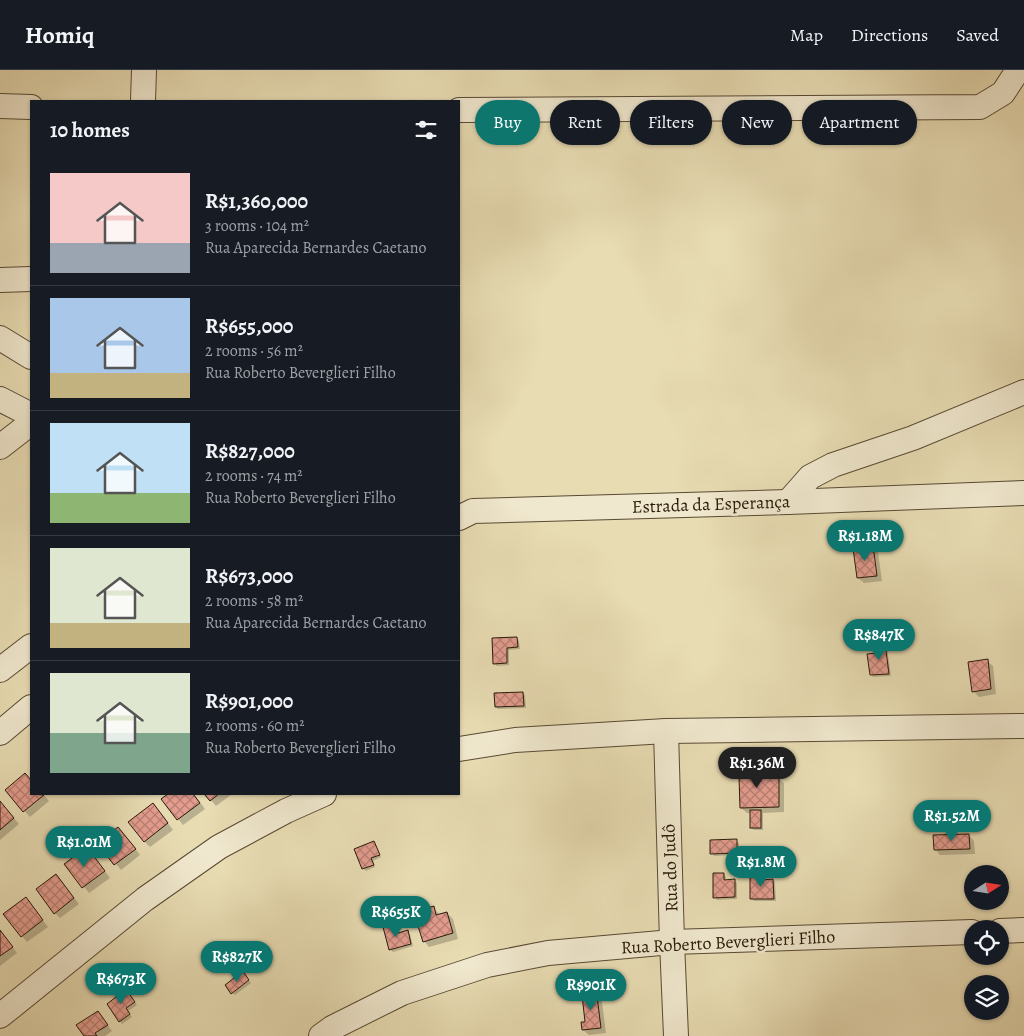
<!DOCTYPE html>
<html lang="en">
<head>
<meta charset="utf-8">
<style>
  body { margin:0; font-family:Alegreya,serif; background:#242831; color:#f1f3f6; height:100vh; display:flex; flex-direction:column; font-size:19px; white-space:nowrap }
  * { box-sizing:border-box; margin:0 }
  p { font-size:16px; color:#9ea1a6 }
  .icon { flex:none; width:28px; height:28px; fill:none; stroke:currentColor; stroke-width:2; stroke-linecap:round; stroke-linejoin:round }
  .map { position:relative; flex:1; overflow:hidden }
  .drawer { position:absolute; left:30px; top:30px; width:430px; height:695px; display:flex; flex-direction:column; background:#171b24; border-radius:0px; box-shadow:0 1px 4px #0004 }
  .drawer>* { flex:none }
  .guide { position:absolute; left:475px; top:30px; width:474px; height:45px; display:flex; gap:10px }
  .needle { width:32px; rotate:78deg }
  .fabs { position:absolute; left:964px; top:795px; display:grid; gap:10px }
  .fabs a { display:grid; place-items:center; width:45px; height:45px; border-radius:50%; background:#171b24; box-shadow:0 1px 4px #0004; font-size:25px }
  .price { position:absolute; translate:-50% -42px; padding:0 11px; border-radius:18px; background:#0f766e; color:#fff; font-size:16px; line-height:32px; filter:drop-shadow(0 1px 2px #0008) }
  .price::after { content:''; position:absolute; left:50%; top:30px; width:15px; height:11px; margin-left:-8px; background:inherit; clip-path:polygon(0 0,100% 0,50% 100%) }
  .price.on { background:#222; color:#fff }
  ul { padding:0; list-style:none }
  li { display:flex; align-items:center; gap:15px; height:125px; padding:0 20px }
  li+li { border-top:1px solid #363941 }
  li span { display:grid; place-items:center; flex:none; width:140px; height:100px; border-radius:0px; color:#555 }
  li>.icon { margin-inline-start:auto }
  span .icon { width:60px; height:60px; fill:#fffc; stroke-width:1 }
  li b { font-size:21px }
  h2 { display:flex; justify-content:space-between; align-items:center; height:60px; padding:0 20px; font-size:21px }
  .chip { padding:0 18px; border-radius:22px; background:#171b24; box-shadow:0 1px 4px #0004; font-size:18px; line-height:45px }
  .chip.on { background:#0f766e; color:#fff }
  header { display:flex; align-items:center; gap:30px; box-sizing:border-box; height:70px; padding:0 25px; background:#171b24; border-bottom:1px solid #363941 }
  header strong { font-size:24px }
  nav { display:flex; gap:28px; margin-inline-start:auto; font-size:18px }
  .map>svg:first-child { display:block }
</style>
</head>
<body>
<header>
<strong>Homiq</strong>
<nav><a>Map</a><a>Directions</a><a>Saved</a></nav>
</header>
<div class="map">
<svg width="1024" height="966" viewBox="0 0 1024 966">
  <defs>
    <pattern id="building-cross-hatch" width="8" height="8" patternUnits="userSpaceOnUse" patternTransform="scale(1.25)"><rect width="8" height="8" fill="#e49d8f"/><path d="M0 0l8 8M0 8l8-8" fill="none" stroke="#b97f73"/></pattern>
  </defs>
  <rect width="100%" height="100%" fill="#e8dcb3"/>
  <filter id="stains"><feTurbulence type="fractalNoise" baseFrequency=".004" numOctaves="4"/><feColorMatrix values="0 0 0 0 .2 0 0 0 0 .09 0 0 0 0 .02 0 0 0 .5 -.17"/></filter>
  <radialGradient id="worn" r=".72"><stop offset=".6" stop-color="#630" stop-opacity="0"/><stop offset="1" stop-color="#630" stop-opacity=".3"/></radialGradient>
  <g fill="#0003">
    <path d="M873 476 878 482 882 511 864 513 858 508Z"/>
    <path d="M517 568 519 571 520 579 509 580V595L497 596 494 593 493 569Z"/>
    <path d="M885 574 887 577 891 606 873 607 871 604 877 584Z"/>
    <path d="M987 591 993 596 996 624 979 627 973 621Z"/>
    <path d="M523 623 525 625 526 638 498 639 496 637Z"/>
    <path d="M753 698 759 704V708H778L784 713V742L763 743V760H754L751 758V743H747L741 738V710L737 706Z"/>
    <path d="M25 705 31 710V724H43L49 731 30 747 6 721Z"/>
    <path d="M170 724H194L205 739 183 755 163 730Z"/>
    <path d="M206 724H232L216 736Z"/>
    <path d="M0 732 19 754 0 770Z"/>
    <path d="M158 740 173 760 150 777 144 771Z"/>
    <path d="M124 764 140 785 121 800 99 773Z"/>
    <path d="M969 765 974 771 975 784 940 785 935 779Z"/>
    <path d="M736 771 739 773V785L714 786 712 783Z"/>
    <path d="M374 772 381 787 373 791 375 797 366 801 363 798Z"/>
    <path d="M92 784 110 808 89 823 66 794Z"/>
    <path d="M724 804 726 807V811L734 810 737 813V829L717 830 715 827Z"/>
    <path d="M56 805 79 834 60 848 55 843Z"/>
    <path d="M762 805 764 808V811L773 810 775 812 776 831H754L752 829Z"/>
    <path d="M375 831 382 844 373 848 370 846Z"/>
    <path d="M31 835 48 857 27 872 22 866Z"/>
    <path d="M418 836 422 841 433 837 440 845 447 843 453 849 458 869 429 877 424 871Z"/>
    <path d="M392 855 397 865 407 862 410 864 413 876 393 882 390 879Z"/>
    <path d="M0 860 17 883 0 896Z"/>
    <path d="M245 905 251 913 235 925 232 923Z"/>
    <path d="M595 919 601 924 606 963 589 965 583 960 586 953 589 925Z"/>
    <path d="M129 923 137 935 128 941 132 947 122 954 120 951Z"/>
    <path d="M98 943 112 961 105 966H85Z"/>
  </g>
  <g fill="url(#building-cross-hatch)" stroke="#281a09">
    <path d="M873 475 877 506 857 508 853 478Z"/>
    <path d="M517 567 518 577 507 578V593L493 594 492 568Z"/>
    <path d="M885 573 889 604 870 605 867 584 876 583 875 575Z"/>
    <path d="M988 589 991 619 972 622 968 592Z"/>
    <path d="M523 622 524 636 495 637 494 623Z"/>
    <path d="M736 697H754V707L779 706V737L740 738 739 707H736Z"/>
    <path d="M25 703 31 710V724L44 725 23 742 5 720Z"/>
    <path d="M168 724H193L200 733 177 750 161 729Z"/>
    <path d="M204 724H219L210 731Z"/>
    <path d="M0 731 14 748 0 760Z"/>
    <path d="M153 733 168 753 144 772 128 752Z"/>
    <rect x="750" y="740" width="11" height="18"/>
    <path d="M118 757 136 779 114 795 97 773Z"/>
    <path d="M969 764 970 779 934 780 933 765Z"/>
    <path d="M737 769V783L710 784V770Z"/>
    <path d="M374 771 380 785 371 788 374 795 362 799 354 779Z"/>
    <path d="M87 777 105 801 82 818 64 794Z"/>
    <path d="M713 803H724V810L735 809V827L713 828Z"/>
    <path d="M56 804 74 828 54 844 36 819Z"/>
    <path d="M750 804H762V810L773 809 774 829H750Z"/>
    <path d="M26 827 43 850 21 867 3 844Z"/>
    <path d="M375 829 381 842 369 847 364 834Z"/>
    <path d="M418 835 419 840 434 836 436 845 447 842 453 863 423 872 412 837Z"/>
    <path d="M393 854 395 864 408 860 411 874 389 880 383 857Z"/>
    <path d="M0 860 13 877 0 886Z"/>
    <path d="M243 901 249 910 231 924 225 915Z"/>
    <path d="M596 918 601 958 582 960 581 952H585L582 925 588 924V919Z"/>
    <path d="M126 919 135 932 126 938 130 944 119 952 107 934Z"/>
    <path d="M98 941 108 955 95 963 97 966H84L76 955Z"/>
  </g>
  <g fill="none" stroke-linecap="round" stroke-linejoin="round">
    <defs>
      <g id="minor">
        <path d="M143 31 144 0"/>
        <path d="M0 36 31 37"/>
        <path d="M459 40 980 37 1003 23 1018 0"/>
        <path d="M0 210 31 209"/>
        <path d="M0 268 31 287"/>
        <path d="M0 329 31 345"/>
        <path d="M0 377 31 353"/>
        <path d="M788 432 810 407 833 395 913 368 1024 322"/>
        <path d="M459 448 473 441 788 432 1024 423"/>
        <path d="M0 600 31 576"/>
        <path d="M666 661 672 872 676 966"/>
        <path d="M0 663 31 637"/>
        <path d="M459 679 515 670 666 661 1024 656"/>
        <path d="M1000 861 1024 860"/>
        <path d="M0 946 145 829 219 777 286 741 324 724"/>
        <path d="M321 966 332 958 402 923 487 895 548 883 672 872 972 862"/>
      </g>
    </defs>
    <use href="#minor" stroke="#584a34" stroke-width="26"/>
    <use href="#minor" stroke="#f0e8ce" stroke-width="24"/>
  </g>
  <g text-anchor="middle" stroke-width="5" stroke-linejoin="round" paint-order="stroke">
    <g font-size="18" fill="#281a09" stroke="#f0e8ce">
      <text transform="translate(711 434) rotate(-2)" y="6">Estrada da Esperança</text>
      <text transform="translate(670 798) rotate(-92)" y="6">Rua do Judô</text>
      <text transform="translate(728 872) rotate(-3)" y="6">Rua Roberto Beverglieri Filho</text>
    </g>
  </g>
  <rect width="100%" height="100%" filter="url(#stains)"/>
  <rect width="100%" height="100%" fill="url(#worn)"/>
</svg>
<div class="fabs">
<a><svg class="needle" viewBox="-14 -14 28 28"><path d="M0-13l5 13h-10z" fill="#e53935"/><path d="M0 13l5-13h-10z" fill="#9ea1a6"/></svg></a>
<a><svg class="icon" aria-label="locate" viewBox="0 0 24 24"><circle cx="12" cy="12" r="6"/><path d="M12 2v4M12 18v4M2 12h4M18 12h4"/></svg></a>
<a><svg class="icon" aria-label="layers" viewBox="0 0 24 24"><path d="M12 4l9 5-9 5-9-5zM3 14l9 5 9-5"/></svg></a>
</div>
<b class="price" style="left:865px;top:492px">R$1.18M</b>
<b class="price" style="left:879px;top:591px">R$847K</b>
<b class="price on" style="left:757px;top:719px">R$1.36M</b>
<b class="price" style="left:952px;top:772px">R$1.52M</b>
<b class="price" style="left:84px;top:798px">R$1.01M</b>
<b class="price" style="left:761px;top:818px">R$1.8M</b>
<b class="price" style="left:396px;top:868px">R$655K</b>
<b class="price" style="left:237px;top:913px">R$827K</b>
<b class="price" style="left:121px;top:935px">R$673K</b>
<b class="price" style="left:591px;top:941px">R$901K</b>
<div class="guide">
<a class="chip on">Buy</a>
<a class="chip">Rent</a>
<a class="chip">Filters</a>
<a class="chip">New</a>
<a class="chip">Apartment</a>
</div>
<section class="drawer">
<h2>10 homes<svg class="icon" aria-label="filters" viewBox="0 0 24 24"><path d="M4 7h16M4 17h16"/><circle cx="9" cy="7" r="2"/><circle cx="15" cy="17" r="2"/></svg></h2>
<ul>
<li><span style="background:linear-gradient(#f6c9c9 70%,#9aa5b1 0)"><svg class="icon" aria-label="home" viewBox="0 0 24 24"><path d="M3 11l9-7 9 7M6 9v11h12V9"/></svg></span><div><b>R$1,360,000</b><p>3 rooms · 104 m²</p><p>Rua Aparecida Bernardes Caetano</p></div></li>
<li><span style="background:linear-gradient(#a9c7e8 75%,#c2b280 0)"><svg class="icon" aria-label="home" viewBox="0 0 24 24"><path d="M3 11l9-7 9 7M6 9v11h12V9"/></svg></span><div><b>R$655,000</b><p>2 rooms · 56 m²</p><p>Rua Roberto Beverglieri Filho</p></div></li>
<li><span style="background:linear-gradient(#bfe0f5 70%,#8fb573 0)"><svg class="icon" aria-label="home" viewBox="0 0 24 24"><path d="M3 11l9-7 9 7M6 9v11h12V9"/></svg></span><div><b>R$827,000</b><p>2 rooms · 74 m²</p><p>Rua Roberto Beverglieri Filho</p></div></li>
<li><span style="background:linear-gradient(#dfe7d0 75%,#c2b280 0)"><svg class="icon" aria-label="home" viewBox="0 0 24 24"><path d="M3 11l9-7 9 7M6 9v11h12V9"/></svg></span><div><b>R$673,000</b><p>2 rooms · 58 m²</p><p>Rua Aparecida Bernardes Caetano</p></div></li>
<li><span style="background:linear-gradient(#dfe7d0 60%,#7fa58c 0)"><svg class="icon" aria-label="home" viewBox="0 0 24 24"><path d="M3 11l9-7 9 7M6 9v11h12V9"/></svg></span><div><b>R$901,000</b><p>2 rooms · 60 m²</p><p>Rua Roberto Beverglieri Filho</p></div></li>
</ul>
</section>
</div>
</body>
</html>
